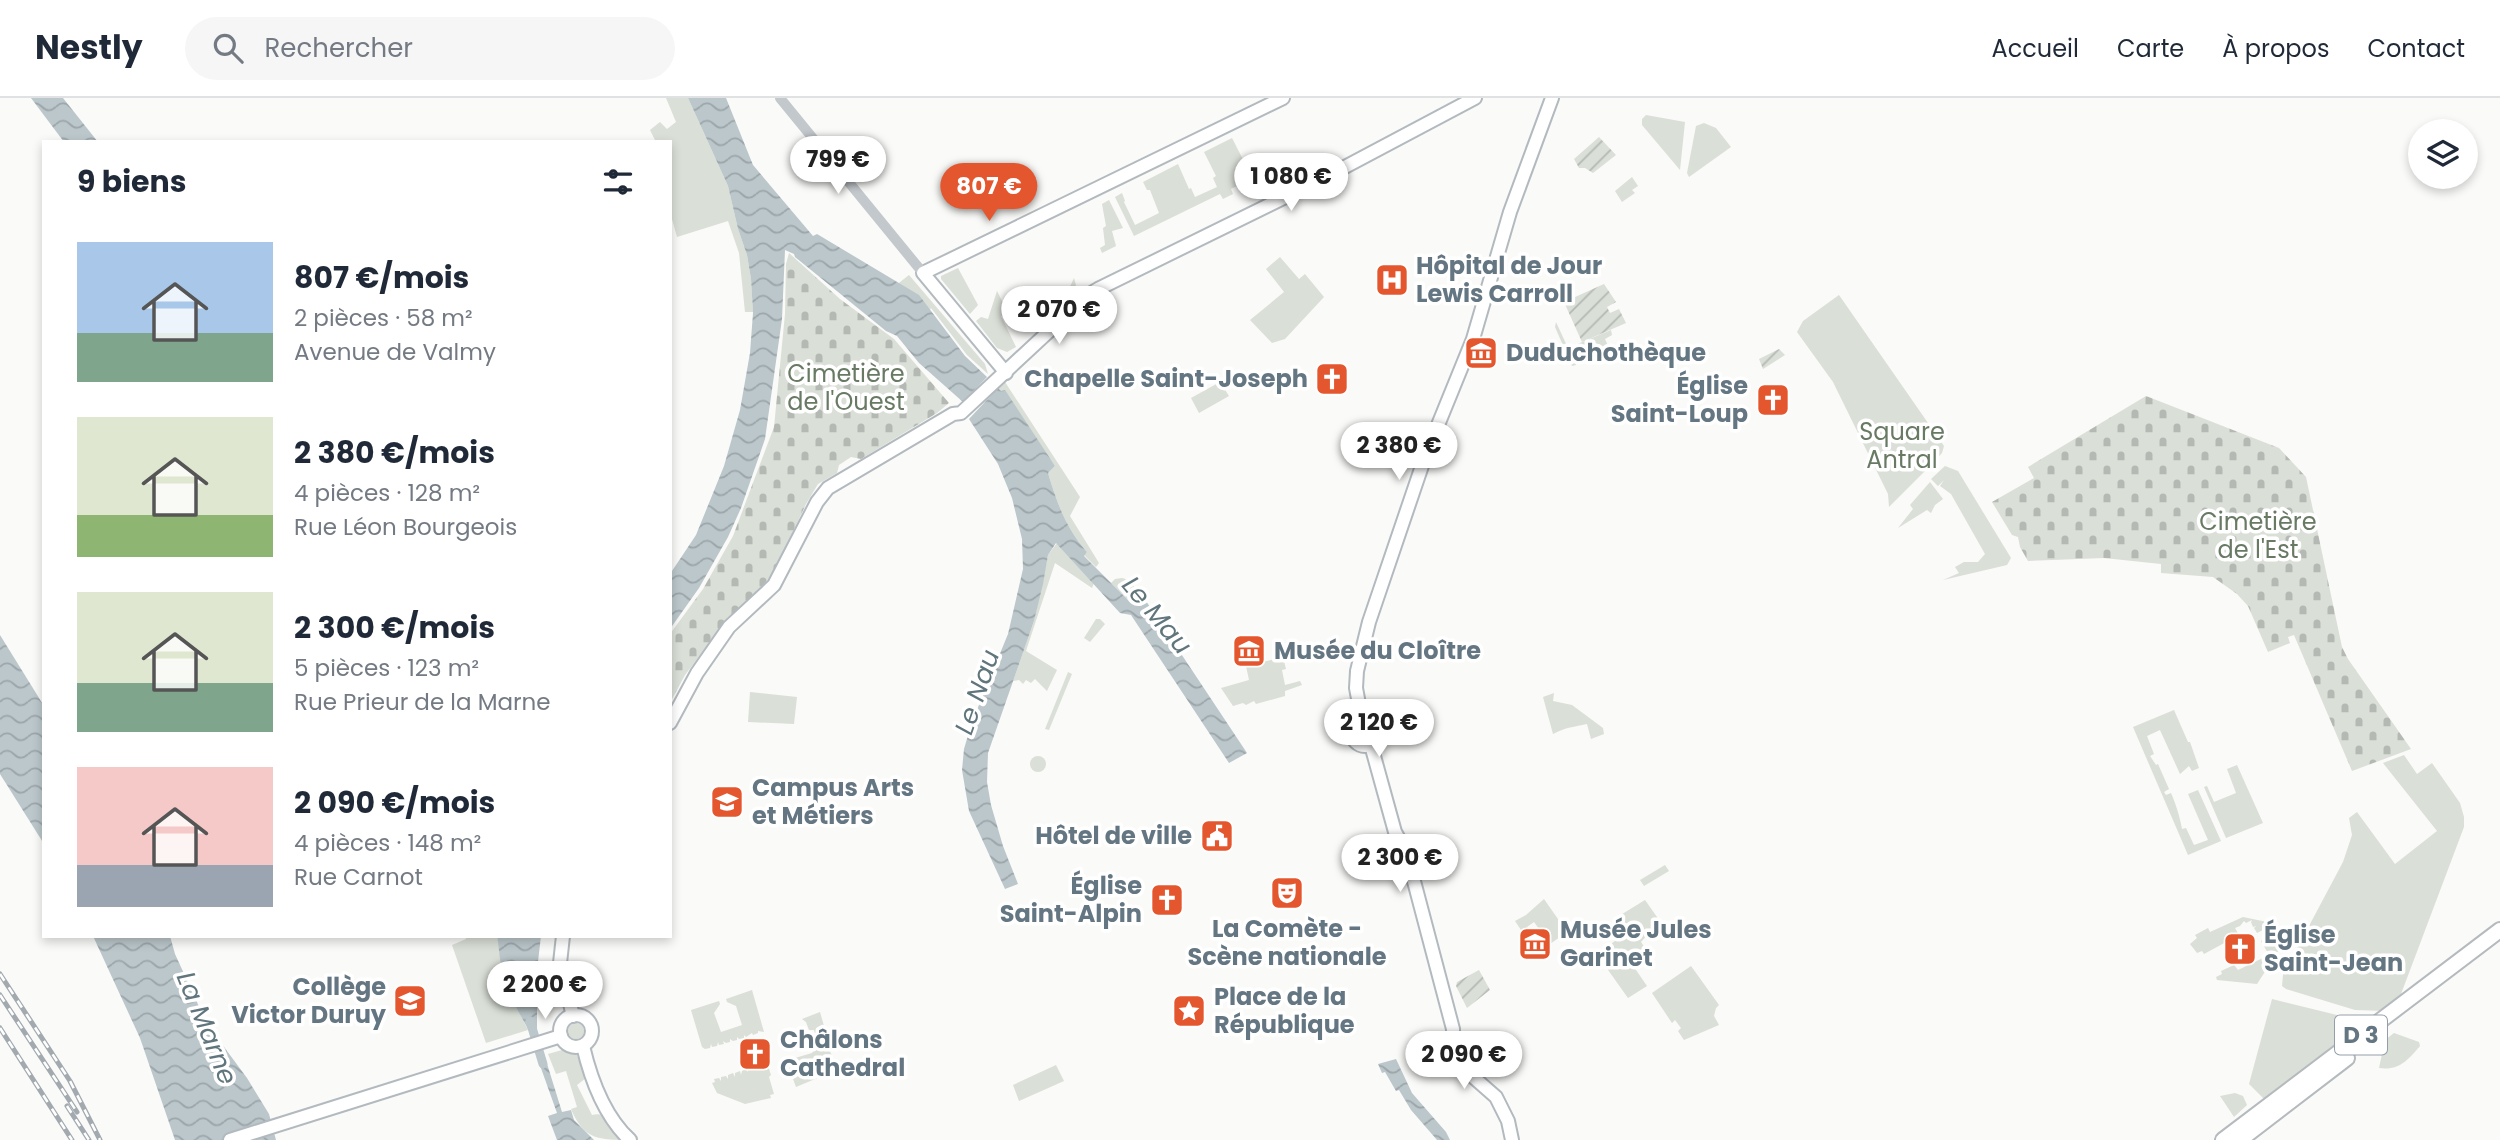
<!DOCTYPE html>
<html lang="fr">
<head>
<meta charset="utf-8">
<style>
  body { margin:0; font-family:Poppins,sans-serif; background:#f6f6f7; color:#1f2937; height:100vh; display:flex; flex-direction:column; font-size:26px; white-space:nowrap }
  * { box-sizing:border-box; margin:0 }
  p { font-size:23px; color:#747a83 }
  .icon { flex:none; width:38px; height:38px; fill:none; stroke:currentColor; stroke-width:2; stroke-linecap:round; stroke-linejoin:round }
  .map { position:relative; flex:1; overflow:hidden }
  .side { position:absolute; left:42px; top:42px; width:630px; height:798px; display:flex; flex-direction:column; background:#fff; border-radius:0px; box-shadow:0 4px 10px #0003 }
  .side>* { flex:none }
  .controls { position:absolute; left:2408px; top:21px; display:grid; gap:14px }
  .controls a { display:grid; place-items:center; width:70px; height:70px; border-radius:50%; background:#fff; box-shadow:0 4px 10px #0003; font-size:35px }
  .price { position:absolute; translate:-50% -60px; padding:0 16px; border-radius:24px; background:#fff; color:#222; font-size:23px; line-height:46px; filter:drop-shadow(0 2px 4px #0008) }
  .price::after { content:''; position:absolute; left:50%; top:42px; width:21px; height:16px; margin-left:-10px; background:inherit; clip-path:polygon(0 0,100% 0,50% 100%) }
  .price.on { background:#e4572e; color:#fff }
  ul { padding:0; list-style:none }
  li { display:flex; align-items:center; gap:21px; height:175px; padding:0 35px }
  li span { display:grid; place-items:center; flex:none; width:196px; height:140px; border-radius:0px; color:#555 }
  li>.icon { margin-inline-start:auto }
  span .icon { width:84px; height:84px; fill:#fffc; stroke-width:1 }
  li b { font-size:30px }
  h2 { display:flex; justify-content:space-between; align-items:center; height:84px; padding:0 35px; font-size:30px }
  header { display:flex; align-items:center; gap:42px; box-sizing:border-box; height:98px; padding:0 35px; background:#fff; border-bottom:2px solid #e0e1e3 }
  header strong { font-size:33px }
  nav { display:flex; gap:38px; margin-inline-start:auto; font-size:24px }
  .search { width:490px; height:63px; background:#f6f6f7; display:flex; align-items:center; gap:18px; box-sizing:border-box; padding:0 24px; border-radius:38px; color:#747a83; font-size:26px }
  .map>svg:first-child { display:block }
</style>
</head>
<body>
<header>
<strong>Nestly</strong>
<div class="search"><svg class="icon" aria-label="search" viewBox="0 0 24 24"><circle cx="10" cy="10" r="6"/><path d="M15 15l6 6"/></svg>Rechercher</div>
<nav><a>Accueil</a><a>Carte</a><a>À propos</a><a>Contact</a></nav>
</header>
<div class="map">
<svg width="2500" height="1042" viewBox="0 0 2500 1042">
  <defs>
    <pattern id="cemetery-stones" width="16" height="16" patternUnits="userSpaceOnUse" patternTransform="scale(1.75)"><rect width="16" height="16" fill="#dadfd7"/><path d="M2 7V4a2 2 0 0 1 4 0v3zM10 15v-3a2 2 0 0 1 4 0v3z" fill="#b4b9b4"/></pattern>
    <pattern id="garden-furrows" width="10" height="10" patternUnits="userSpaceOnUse" patternTransform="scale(1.75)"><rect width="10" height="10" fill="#dadfd7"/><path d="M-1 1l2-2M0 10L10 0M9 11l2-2" fill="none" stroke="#b4b9b4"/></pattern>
    <pattern id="water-waves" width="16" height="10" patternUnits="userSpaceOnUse" patternTransform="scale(1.75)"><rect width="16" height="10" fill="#bbc7cb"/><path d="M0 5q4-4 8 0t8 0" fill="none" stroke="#9ca6aa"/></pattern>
  </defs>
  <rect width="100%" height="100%" fill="#fafaf8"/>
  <g fill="#dadfd7">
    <path d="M666 0H688L728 88 738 131 747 157 751 181 753 214H745L739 155 728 123 677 139 670 114V44H656L650 32 660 24 667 31 676 24Z"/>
    <path d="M1646 17 1685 24 1680 72 1642 27V21Z"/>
    <path d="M1704 25 1716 30 1731 49 1689 79 1687 75 1696 28Z"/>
    <path d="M1232 40 1255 85 1248 88 1245 84 1231 91 1233 96 1223 101 1220 96 1134 138 1115 99 1122 95 1125 103 1124 104 1135 127 1159 115 1150 92H1147L1143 84 1178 66 1189 91 1191 90 1195 99 1217 89 1213 80 1216 78 1204 54Z"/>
    <path d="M1632 79 1638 88 1632 92 1635 95 1622 104 1615 93Z"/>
    <path d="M1109 102 1123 130 1112 133 1116 148 1102 155 1100 150 1105 147 1103 130 1106 128 1102 106Z"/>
    <path d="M1280 159 1299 181 1305 176 1324 199 1285 241 1272 245 1250 222 1284 194 1266 171Z"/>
    <path d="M958 170 978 207 970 216 941 181V178Z"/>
    <path d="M909 177 985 266 988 276 967 257 931 210 925 222 895 188Z"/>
    <path d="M1074 180 1076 187 1073 193 1035 233 1026 213 1068 193Z"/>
    <path d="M997 193 1008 215 1001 218 1016 249 1007 254 997 250 976 223 981 219 988 221Z"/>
    <path d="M1839 197 1944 348 1942 355 1936 362 1889 409 1888 396 1833 284 1797 234 1803 223Z"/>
    <path d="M1556 224 1568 250 1611 232 1612 237 1605 241 1609 250 1616 247 1617 249 1604 254 1601 247 1573 259 1576 267 1572 268 1555 229Z"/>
    <path d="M1005 284 1080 399 1070 418 1099 465 1096 469 1084 457 1087 454C1066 430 1057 405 1048 375L1055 368 998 290Z"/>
    <path d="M1220 284 1229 298 1199 315 1191 300Z"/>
    <path d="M1945 368 1958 373 2011 460 2007 467 1943 482 1959 475 1955 469 1964 464H1978L1985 456 1951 396 1940 388 1944 382 1938 388 1931 381Z"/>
    <path d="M1930 384 1943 401 1935 407 1931 415 1927 412 1898 430 1913 411 1910 407Z"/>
    <path d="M1057 445 1094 485 1092 490 1055 465 1026 553 1057 572 1047 593 1035 581 1031 585 1026 582 1023 586 1019 582 1013 583 1034 523 1048 457Z"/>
    <path d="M1122 480C1137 483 1137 493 1131 505L1111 485 1115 481Z"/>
    <path d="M1096 521H1100L1105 526 1090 544 1084 540Z"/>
    <path d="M1283 559 1286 571 1282 572 1285 587 1300 583 1302 587 1285 593V598L1256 606 1254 603 1246 607 1243 605 1233 608 1221 590 1249 582 1246 568Z"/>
    <path d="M1068 574 1072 576 1049 632 1045 631Z"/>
    <path d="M750 594 797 599 794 626 748 624Z"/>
    <path d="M1554 595 1553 603 1572 607 1603 630 1604 636 1591 641 1587 626C1574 629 1566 629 1553 636L1543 599Z"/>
    <path d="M2174 612 2188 644H2190L2199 670 2192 673 2189 668 2180 676 2160 632 2147 638 2154 656 2150 658 2156 667 2158 666 2169 691 2164 694 2166 697 2171 695C2177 709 2180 720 2182 731L2186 730 2194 747 2208 742 2188 696 2198 692 2221 743 2188 757 2133 629Z"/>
    <path d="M2404 657 2417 676 2432 665 2460 705 2464 719V729L2398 904 2386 913 2355 912 2286 891 2282 888 2283 877 2343 764 2352 737 2349 720 2357 714 2395 766 2437 733 2383 665Z"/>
    <circle cx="1038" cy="666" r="8"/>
    <path d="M2237 667 2263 725 2226 740 2204 689 2207 688 2214 704 2236 695 2227 671Z"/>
    <path d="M1665 767 1669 773 1644 788 1640 782Z"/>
    <path d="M1544 801 1567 834 1550 846 1534 824 1527 829 1534 839 1529 844 1515 823 1526 817Z"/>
    <path d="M1645 802 1664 829 1654 835H1649L1641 844 1645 850 1637 855 1635 853 1629 860 1624 852 1623 853 1647 888 1628 900 1596 855 1599 853 1602 857 1614 854 1612 845 1615 843 1610 836 1625 827 1622 819 1619 818Z"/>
    <path d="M2243 819 2267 824 2290 835 2257 886 2217 882 2216 879 2222 876 2221 873 2234 867 2238 872 2269 857 2261 843 2270 839 2265 831 2257 835 2254 830 2256 828 2253 829 2251 824 2252 822 2246 825 2244 823 2240 828 2235 830 2239 837 2204 856 2202 853 2197 855 2190 846 2197 840 2195 837 2208 830 2210 834Z"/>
    <path d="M466 838H497L501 855V868L511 898 528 932 486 945 452 847 466 841Z"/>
    <path d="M1691 868 1719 907 1716 910 1714 918 1719 927 1684 942 1678 933 1681 930 1675 922 1672 925 1652 895Z"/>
    <path d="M752 892 764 934 758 933V935L753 937 752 935 746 939 744 937V940L739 941 737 939V942L733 943 730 941V944L726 945 723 943 724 946 719 947 718 944 717 948 712 949 711 946 710 950 705 951 702 949 691 912 719 903 720 906 714 915 721 934 742 927 736 908 727 904 726 901Z"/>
    <path d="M2272 901 2337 917 2352 925 2353 935 2270 1000H2263L2249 986Z"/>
    <path d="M820 914 828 942 826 946 839 971 796 989 789 970 797 968 795 960 812 955 815 950 813 941 816 938 814 932H809L806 924 802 921Z"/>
    <circle cx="576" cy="933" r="8"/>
    <path d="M2394 935 2419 944 2420 948C2408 962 2399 973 2379 970L2385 942Z"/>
    <path d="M1460 938 1477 954 1468 967 1460 954Z"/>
    <path d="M562 952 577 957 586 980 577 987 592 1017C609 1012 620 1031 631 1042 599 1042 584 1042 571 1011L577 1009 566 973 556 976 548 956Z"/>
    <path d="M767 965 765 968H768L771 977 769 979 774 996 770 997 771 1000 745 1006 717 995 712 985 715 984 714 981 719 980 721 983V979L726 978 728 981V977L733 975 735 979V975L740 973 741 977 742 973 746 971 748 974V971L753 969 755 972V969L760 967 762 969V966Z"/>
    <path d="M1056 967 1064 983 1019 1003 1013 987Z"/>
    <path d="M2235 995 2243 998 2247 1007 2234 1019 2220 998Z"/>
  </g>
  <g fill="url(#cemetery-stones)">
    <path d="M789 155 840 201 894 241 949 305 937 315 861 361 851 359 839 367 837 375 818 386 806 406 777 468 766 484 723 527 685 577 670 605V536L703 491 733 438 774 329 785 216 786 166Z"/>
    <path d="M2146 298 2279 350 2306 379 2342 549 2348 561 2411 651 2352 673 2294 537 2288 539 2290 545 2268 554 2248 508 2237 496 2213 479 2161 475V466L2104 460 2028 463 2020 449 2018 439 2012 437 1992 404 2034 380 2028 369Z"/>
  </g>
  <g fill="url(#garden-furrows)">
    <path d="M1599 39 1616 57 1593 75 1585 70H1579L1574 61Z"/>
    <path d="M1604 186 1616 204 1607 209 1610 215 1619 211 1626 225 1582 244 1564 204Z"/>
    <path d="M1779 251 1785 257 1763 271 1759 261Z"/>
    <path d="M1479 872 1490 892 1467 910 1456 888 1457 884Z"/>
  </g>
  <g fill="url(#water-waves)">
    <path d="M31 0H63L98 44H64Z"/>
    <path d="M688 0H726L753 67 813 138 817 136 919 197 965 258 987 279 963 304 919 265 897 238 886 233 795 159 794 156 785 152 782 221 765 341 741 410 728 439 699 490 670 531V476L696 437 724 368 740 312 750 255 753 215 751 181 747 157 738 131 728 88Z"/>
    <path d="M998 290 1001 293 1005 292 1055 368 1048 375C1057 405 1066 430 1087 454L1084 458 1131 505 1136 507 1146 503 1247 655 1229 665 1131 517 1120 515 1056 445 1048 457 1043 486 1034 523 988 655 987 684 991 707 1003 748 1018 786 1005 791 969 713 962 672 964 651 972 624 1008 536 1023 471 1022 441 1012 400 998 366 969 321Z"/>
    <path d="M0 537 44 608V746L0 676Z"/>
    <path d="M93 838H170L175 856 207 926 247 980 269 1016 276 1042H175L140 940Z"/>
    <path d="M497 838H541L537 872V933L530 935C519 914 504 890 501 867 499 857 499 848 497 838Z"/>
    <path d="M544 956 562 1014 571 1012 574 1022 594 1042H557L548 1018 557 1015 537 959Z"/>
    <path d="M1396 961 1412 995 1446 1034 1450 1042H1437L1411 1012 1399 992 1396 993 1385 974 1382 975 1378 966Z"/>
  </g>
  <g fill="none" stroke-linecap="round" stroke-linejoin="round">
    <path stroke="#bbc7cb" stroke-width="9" d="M530 923 543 966"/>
    <defs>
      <g id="secondary">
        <path d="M1006 275 923 175 1283 0"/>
        <circle cx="1365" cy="635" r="13"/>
        <path d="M1362 622 1356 590 1357 573 1369 524 1425 359 1473 241 1510 114 1552 0"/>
        <path d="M670 625 697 575 729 529 774 487 817 404 828 390 953 316 961 315 1088 197 1098 191 1326 79 1475 0"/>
        <path d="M1371 647 1395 734 1405 752 1415 787 1453 931V952L1456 961 1463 970 1496 999 1508 1023 1512 1042"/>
        <path d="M563 838 560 865 573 918"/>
        <circle cx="576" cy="933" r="16"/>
        <path d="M583 948C591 982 604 1018 630 1042"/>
        <path d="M230 1042 561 938"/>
      </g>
      <g id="primary">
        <path d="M2223 1042 2500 832"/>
        <path d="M2240 1042 2347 960"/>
      </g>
    </defs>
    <use href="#secondary" stroke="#b3babf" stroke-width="16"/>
    <use href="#primary" stroke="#b5babe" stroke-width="18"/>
    <path stroke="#c3c8cc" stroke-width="10" d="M780 0 923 175"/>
    <use href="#secondary" stroke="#fff" stroke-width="12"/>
    <use href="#primary" stroke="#fff" stroke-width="14"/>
    <defs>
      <g id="rail">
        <path d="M0 876 70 983 100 1042"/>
        <path d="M0 897 77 1014"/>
        <path d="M0 930 72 1042"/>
        <path d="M67 1008 89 1042"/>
      </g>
    </defs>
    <use href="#rail" stroke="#a2aab0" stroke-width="5"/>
    <use href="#rail" stroke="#fff" stroke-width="2.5" stroke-dasharray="8" stroke-linecap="butt"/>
  </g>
  <defs>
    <symbol id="hospital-square" viewBox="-11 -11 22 22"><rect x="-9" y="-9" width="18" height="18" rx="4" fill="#e4572e" stroke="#fff"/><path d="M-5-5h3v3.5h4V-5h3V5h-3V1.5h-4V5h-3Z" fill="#fff"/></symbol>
    <symbol id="museum-square" viewBox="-11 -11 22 22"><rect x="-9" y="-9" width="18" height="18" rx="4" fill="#e4572e" stroke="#fff"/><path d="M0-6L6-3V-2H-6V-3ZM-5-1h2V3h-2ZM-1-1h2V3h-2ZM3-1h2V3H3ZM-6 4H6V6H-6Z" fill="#fff"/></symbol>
    <symbol id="church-square" viewBox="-11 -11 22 22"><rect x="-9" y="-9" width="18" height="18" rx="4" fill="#e4572e" stroke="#fff"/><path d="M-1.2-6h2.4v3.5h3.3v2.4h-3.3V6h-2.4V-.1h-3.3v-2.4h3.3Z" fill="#fff"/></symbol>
    <symbol id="university-square" viewBox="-11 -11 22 22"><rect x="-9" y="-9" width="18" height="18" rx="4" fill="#e4572e" stroke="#fff"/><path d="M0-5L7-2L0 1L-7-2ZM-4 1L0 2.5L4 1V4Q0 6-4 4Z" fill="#fff"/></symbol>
    <symbol id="civic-square" viewBox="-11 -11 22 22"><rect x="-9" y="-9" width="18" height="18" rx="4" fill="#e4572e" stroke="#fff"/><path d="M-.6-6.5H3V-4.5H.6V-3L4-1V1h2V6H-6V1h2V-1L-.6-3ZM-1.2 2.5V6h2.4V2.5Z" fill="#fff"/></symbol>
    <symbol id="theatre-square" viewBox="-11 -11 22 22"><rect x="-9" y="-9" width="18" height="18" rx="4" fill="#e4572e" stroke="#fff"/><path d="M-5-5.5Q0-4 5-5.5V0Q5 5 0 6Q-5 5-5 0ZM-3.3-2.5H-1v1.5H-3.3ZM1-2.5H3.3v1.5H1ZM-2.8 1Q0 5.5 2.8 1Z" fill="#fff"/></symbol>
    <symbol id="school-square" viewBox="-11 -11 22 22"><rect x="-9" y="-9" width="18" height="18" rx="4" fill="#e4572e" stroke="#fff"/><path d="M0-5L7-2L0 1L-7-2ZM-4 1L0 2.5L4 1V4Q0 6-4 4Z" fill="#fff"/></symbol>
    <symbol id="sight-square" viewBox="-11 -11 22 22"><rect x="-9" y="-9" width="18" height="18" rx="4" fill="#e4572e" stroke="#fff"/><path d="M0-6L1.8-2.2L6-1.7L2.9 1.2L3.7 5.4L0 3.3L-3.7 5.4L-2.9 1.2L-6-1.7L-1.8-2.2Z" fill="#fff"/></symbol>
  </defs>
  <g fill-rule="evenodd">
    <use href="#hospital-square" x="1373" y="163" width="38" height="38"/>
    <use href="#museum-square" x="1462" y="236" width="38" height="38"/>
    <use href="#church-square" x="1313" y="262" width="38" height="38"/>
    <use href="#church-square" x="1754" y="283" width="38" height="38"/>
    <use href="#museum-square" x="1230" y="534" width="38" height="38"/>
    <use href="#university-square" x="708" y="685" width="38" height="38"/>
    <use href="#civic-square" x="1198" y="719" width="38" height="38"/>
    <use href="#theatre-square" x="1268" y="776" width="38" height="38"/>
    <use href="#church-square" x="1148" y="783" width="38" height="38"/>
    <use href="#museum-square" x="1516" y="827" width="38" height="38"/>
    <use href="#church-square" x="2221" y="832" width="38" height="38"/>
    <use href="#school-square" x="391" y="884" width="38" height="38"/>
    <use href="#sight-square" x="1170" y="894" width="38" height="38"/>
    <use href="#church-square" x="736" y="937" width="38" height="38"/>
  </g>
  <g text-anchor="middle" stroke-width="7" stroke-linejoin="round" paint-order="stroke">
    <rect fill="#fff" stroke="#939fa8" stroke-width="2" x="2335" y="917.5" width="52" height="39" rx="5"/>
    <g font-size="23" font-weight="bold" fill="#657683">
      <text x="2361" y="945">D 3</text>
    </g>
    <g font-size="24" font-weight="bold" fill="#657683" stroke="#fff" text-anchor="start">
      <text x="1416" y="176">Hôpital de Jour<tspan x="1416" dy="28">Lewis Carroll</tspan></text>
      <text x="1506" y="263">Duduchothèque</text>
      <text x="1308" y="289" text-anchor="end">Chapelle Saint-Joseph</text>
      <text x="1748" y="296" text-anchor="end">Église<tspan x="1748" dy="28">Saint-Loup</tspan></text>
      <text x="1274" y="561">Musée du Cloître</text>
      <text x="752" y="698">Campus Arts<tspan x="752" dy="28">et Métiers</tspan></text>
      <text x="1192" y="746" text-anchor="end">Hôtel de ville</text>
      <text x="1142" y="796" text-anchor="end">Église<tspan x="1142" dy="28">Saint-Alpin</tspan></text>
      <text x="1287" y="839" text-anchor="middle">La Comète -<tspan x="1287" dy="28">Scène nationale</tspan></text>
      <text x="1560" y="840">Musée Jules<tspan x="1560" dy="28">Garinet</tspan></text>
      <text x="2264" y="845">Église<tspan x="2264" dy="28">Saint-Jean</tspan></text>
      <text x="386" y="897" text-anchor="end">Collège<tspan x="386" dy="28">Victor Duruy</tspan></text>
      <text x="1214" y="907">Place de la<tspan x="1214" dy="28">République</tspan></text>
      <text x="780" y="950">Châlons<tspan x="780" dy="28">Cathedral</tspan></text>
    </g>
    <g font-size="24" fill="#687a64" stroke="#fff">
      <text x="846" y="284">Cimetière<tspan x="846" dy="28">de l'Ouest</tspan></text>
      <text x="1902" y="342">Square<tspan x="1902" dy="28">Antral</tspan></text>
      <text x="2258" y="432">Cimetière<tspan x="2258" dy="28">de l'Est</tspan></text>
    </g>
    <g font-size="26" font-style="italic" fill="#60757c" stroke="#fff">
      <text transform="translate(1157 517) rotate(50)" y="9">Le Mau</text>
      <text transform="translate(977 594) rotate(-71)" y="9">Le Nau</text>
      <text transform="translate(207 930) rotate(68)" y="9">La Marne</text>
    </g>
  </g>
</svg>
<div class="controls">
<a><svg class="icon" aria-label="layers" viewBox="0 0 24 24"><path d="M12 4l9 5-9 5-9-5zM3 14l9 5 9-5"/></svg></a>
</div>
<b class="price" style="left:838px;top:98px">799 €</b>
<b class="price" style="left:1291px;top:115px">1 080 €</b>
<b class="price on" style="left:989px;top:125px">807 €</b>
<b class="price" style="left:1059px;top:248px">2 070 €</b>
<b class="price" style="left:1399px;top:384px">2 380 €</b>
<b class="price" style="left:1379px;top:661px">2 120 €</b>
<b class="price" style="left:1400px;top:796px">2 300 €</b>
<b class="price" style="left:545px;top:923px">2 200 €</b>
<b class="price" style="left:1464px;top:993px">2 090 €</b>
<section class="side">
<h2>9 biens<svg class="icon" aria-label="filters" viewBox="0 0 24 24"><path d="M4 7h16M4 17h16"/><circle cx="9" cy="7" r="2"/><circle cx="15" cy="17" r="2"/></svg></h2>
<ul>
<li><span style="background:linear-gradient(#a9c7e8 65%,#7fa58c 0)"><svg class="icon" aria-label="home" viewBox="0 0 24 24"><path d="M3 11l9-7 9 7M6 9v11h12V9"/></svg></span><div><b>807 €/mois</b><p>2 pièces · 58 m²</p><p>Avenue de Valmy</p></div></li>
<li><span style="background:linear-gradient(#dfe7d0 70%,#8fb573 0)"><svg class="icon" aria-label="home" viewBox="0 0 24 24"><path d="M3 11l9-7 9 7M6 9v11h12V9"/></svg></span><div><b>2 380 €/mois</b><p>4 pièces · 128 m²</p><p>Rue Léon Bourgeois</p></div></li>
<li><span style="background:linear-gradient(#dfe7d0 65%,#7fa58c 0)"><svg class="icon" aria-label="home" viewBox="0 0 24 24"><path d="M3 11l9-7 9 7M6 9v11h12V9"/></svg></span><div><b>2 300 €/mois</b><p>5 pièces · 123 m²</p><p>Rue Prieur de la Marne</p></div></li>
<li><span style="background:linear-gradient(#f6c9c9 70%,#9aa5b1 0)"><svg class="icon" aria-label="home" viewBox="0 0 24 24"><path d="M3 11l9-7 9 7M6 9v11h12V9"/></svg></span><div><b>2 090 €/mois</b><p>4 pièces · 148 m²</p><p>Rue Carnot</p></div></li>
</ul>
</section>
</div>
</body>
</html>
